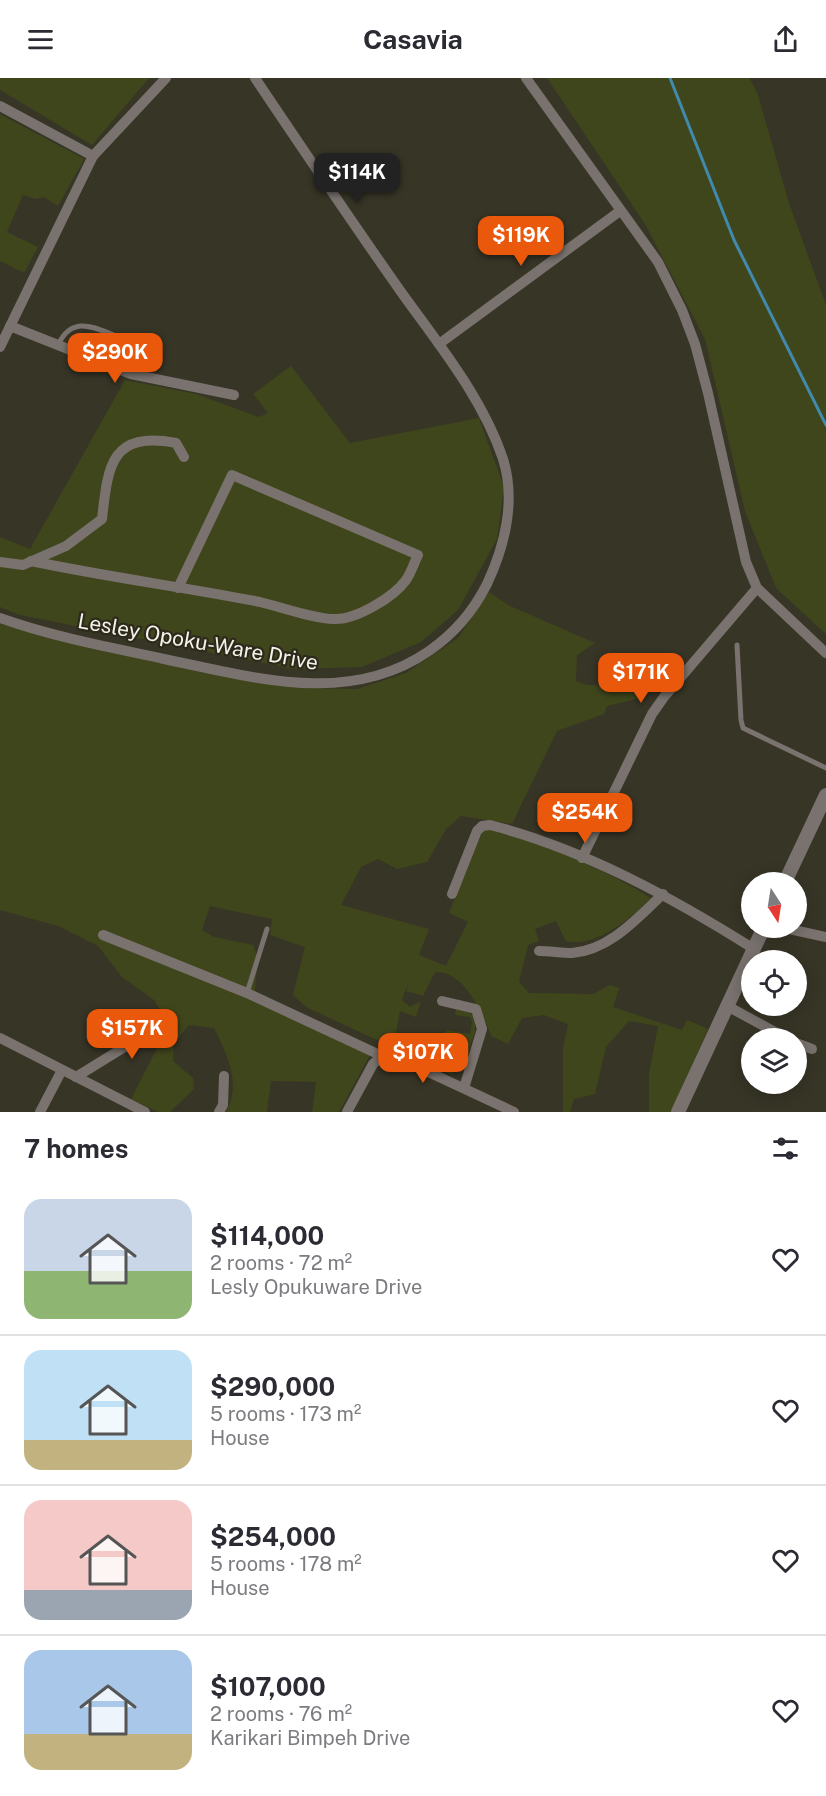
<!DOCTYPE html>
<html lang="en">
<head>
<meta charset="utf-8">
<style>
  body { margin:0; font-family:"Public Sans",sans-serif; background:#f7f7f7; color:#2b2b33; height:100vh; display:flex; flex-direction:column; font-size:22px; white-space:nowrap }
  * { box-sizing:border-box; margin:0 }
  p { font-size:20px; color:#7c7c81 }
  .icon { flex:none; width:33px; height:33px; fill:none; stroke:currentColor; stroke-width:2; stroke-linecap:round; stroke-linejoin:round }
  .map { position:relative; height:1034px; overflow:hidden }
  .drawer { display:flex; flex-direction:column; background:#fff; flex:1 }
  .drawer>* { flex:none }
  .needle { width:39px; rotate:168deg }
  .buttons { position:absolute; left:741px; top:794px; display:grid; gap:12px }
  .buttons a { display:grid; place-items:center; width:66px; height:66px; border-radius:50%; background:#fff; box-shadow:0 3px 15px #0003; font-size:30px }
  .price { position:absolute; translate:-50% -51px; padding:0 14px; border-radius:12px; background:#ea580c; color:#fff; font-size:20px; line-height:39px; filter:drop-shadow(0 2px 3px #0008) }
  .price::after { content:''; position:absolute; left:50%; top:36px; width:18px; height:14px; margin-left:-9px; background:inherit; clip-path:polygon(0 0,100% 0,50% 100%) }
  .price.active { background:#222; color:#fff }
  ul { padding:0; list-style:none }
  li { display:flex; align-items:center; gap:18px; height:150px; padding:0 24px }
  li+li { border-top:2px solid #e1e1e2 }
  li span { display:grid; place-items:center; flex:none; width:168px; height:120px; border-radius:18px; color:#555 }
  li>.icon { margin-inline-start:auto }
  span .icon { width:72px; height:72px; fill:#fffc; stroke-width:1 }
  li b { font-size:26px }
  h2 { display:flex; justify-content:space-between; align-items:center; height:72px; padding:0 24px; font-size:26px }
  header { display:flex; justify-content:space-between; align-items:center; height:78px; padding:0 24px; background:#fff; font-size:27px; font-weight:700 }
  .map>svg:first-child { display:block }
</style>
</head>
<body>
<header><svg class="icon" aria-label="menu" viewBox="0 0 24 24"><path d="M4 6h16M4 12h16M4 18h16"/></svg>Casavia<svg class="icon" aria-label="share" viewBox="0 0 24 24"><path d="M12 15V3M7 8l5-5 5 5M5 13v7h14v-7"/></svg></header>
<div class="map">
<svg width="826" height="1034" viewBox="0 0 826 1034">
  <rect width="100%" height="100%" fill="#373526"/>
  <g fill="#40461c">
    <path d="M0 0H149L92 67 0 12Z"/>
    <path d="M547 0H749L757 14 789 125 826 227V556L776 510 745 433 705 261 645 146Z"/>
    <path d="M0 36 84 81 58 128 44 119 35 121 23 117 7 154 38 169 24 195 0 183Z"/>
    <path d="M291 288 350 365 479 340 504 409 497 461 458 532 421 564 362 589 294 591 20 537 0 529V459L30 471 125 302 196 316 259 339 268 335 253 316Z"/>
    <path d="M489 514 510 528 595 565 577 577 576 603 587 607 643 610 645 619 607 628 604 636 557 653 512 746 461 738 446 751 427 784 397 791 378 781 361 789 341 827 429 851 419 877 446 888 468 844 449 835 484 750C542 766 600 788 651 820 631 841 595 870 566 863L556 843 535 851 539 863 528 867 519 904 529 915 593 916 610 907 619 910 613 929 682 952 687 942 708 951 671 1034H649V996L658 948 629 943 606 969 595 1016 574 1021 570 1034H563V970L568 946 544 937 522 940 508 966 491 958C483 936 464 892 435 894L423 918 406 913 409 902 402 922 410 929 421 923 416 939 400 933 396 955 443 964 446 952 470 956 472 944 470 939 455 937 456 931 471 935 475 939V953L462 994 455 992 452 997 306 929 293 917 305 869 270 857 272 841 210 828 202 852 214 859 253 867 258 880 254 922 370 977 339 1034H312L316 1004 271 1003 267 1034H226C242 1005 227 977 214 950L189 947 174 965 173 983 193 1000 194 1011 170 1034H158L131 1021 169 947 154 922 122 899 98 868 58 848 0 832V546L107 574 308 610 357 611 406 595 458 560Z"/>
  </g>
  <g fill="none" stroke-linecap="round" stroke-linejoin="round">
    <path stroke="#408aae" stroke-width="3" d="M670 0 734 162 826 347"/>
    <g stroke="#79726e" stroke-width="5">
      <path d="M58 267C73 235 96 251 122 260"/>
      <path d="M737 567 741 642 743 650 826 690"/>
      <path d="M247 915 267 851"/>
    </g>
    <g stroke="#79726e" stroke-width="10">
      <path d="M526 0 658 184 682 232 695 266 708 315 746 484 757 510 826 575"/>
      <path d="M0 28 93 78"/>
      <path d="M10 248 131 296 234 317"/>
      <path d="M439 266 620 133"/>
      <path d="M0 269 93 78 166 0"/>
      <path d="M31 483C107 499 184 509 260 524 281 529 317 542 336 541 357 541 394 519 406 502 411 495 414 485 418 477L232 397 178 510"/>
      <path d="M0 484 23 487 66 468 102 441C108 387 111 353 176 365L184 379"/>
      <path d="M0 540C53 559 109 569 164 581 253 599 348 629 429 573 455 555 473 534 487 506 505 468 516 422 503 381 483 321 440 268 404 218 353 146 304 73 255 0"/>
      <path d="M582 780 652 636 664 619 757 510"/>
      <path d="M452 816 477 753 482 748 490 747C584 771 673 820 754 871"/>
      <path d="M780 849 826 859"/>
      <path d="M103 857 247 915 382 978"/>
      <path d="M539 873C550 873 561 875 572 875 610 872 637 840 663 816"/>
      <path d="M442 923 476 931 482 951 464 1010"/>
      <path d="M729 929 786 960"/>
      <path d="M0 960 145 1034"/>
      <path d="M796 965 812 971"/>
      <path d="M76 999 131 965C139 956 137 951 132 940"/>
      <path d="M40 1034 62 992"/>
      <path d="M219 1034 223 1027 224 998"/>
      <path d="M347 1034 373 986 382 978 392 977 514 1034"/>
    </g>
    <g stroke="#79726e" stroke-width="14">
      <path d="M785 804 826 717"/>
      <path d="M678 1034 764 849"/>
    </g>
  </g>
  <g text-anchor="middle" stroke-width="4.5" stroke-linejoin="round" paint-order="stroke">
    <g font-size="21" fill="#f4f2e9" stroke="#2d2a1c">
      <text transform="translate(198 564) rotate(10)" y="7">Lesley Opoku-Ware Drive</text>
    </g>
  </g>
</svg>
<div class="buttons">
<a><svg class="needle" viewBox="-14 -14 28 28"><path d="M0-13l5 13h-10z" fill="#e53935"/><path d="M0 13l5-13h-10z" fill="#7c7c81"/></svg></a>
<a><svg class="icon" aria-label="locate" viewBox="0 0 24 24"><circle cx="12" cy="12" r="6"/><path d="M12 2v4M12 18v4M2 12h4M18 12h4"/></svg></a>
<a><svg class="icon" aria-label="layers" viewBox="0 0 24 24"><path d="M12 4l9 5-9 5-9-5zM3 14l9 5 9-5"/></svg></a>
</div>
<b class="price active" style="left:357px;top:126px">$114K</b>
<b class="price" style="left:521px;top:189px">$119K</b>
<b class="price" style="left:115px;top:306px">$290K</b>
<b class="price" style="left:641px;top:626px">$171K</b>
<b class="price" style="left:585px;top:766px">$254K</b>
<b class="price" style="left:132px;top:982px">$157K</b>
<b class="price" style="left:423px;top:1006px">$107K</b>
</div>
<section class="drawer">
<h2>7 homes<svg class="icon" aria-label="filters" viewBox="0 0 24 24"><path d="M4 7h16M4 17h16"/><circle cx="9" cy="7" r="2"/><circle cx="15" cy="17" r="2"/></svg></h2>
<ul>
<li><span style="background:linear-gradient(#c9d6e8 60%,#8fb573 0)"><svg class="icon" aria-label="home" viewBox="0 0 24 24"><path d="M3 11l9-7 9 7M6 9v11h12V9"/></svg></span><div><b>$114,000</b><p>2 rooms · 72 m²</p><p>Lesly Opukuware Drive</p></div><svg class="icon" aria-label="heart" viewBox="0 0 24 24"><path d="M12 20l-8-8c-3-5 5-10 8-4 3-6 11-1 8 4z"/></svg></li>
<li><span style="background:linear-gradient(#bfe0f5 75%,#c2b280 0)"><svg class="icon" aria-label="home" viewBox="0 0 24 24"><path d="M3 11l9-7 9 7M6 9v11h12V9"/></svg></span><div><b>$290,000</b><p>5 rooms · 173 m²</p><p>House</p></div><svg class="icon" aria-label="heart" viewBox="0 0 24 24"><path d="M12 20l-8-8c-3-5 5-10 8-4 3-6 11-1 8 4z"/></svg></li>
<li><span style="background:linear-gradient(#f6c9c9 75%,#9aa5b1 0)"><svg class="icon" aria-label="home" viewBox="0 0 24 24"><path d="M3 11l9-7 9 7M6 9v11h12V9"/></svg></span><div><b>$254,000</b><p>5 rooms · 178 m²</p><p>House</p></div><svg class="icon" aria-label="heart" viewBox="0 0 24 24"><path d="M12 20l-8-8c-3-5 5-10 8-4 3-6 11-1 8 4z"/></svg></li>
<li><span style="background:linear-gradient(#a9c7e8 70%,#c2b280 0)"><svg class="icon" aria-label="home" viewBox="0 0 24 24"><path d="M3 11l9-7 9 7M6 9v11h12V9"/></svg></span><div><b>$107,000</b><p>2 rooms · 76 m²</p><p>Karikari Bimpeh Drive</p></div><svg class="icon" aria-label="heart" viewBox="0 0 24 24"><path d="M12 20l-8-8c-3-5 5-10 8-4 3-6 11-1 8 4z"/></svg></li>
</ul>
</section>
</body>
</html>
